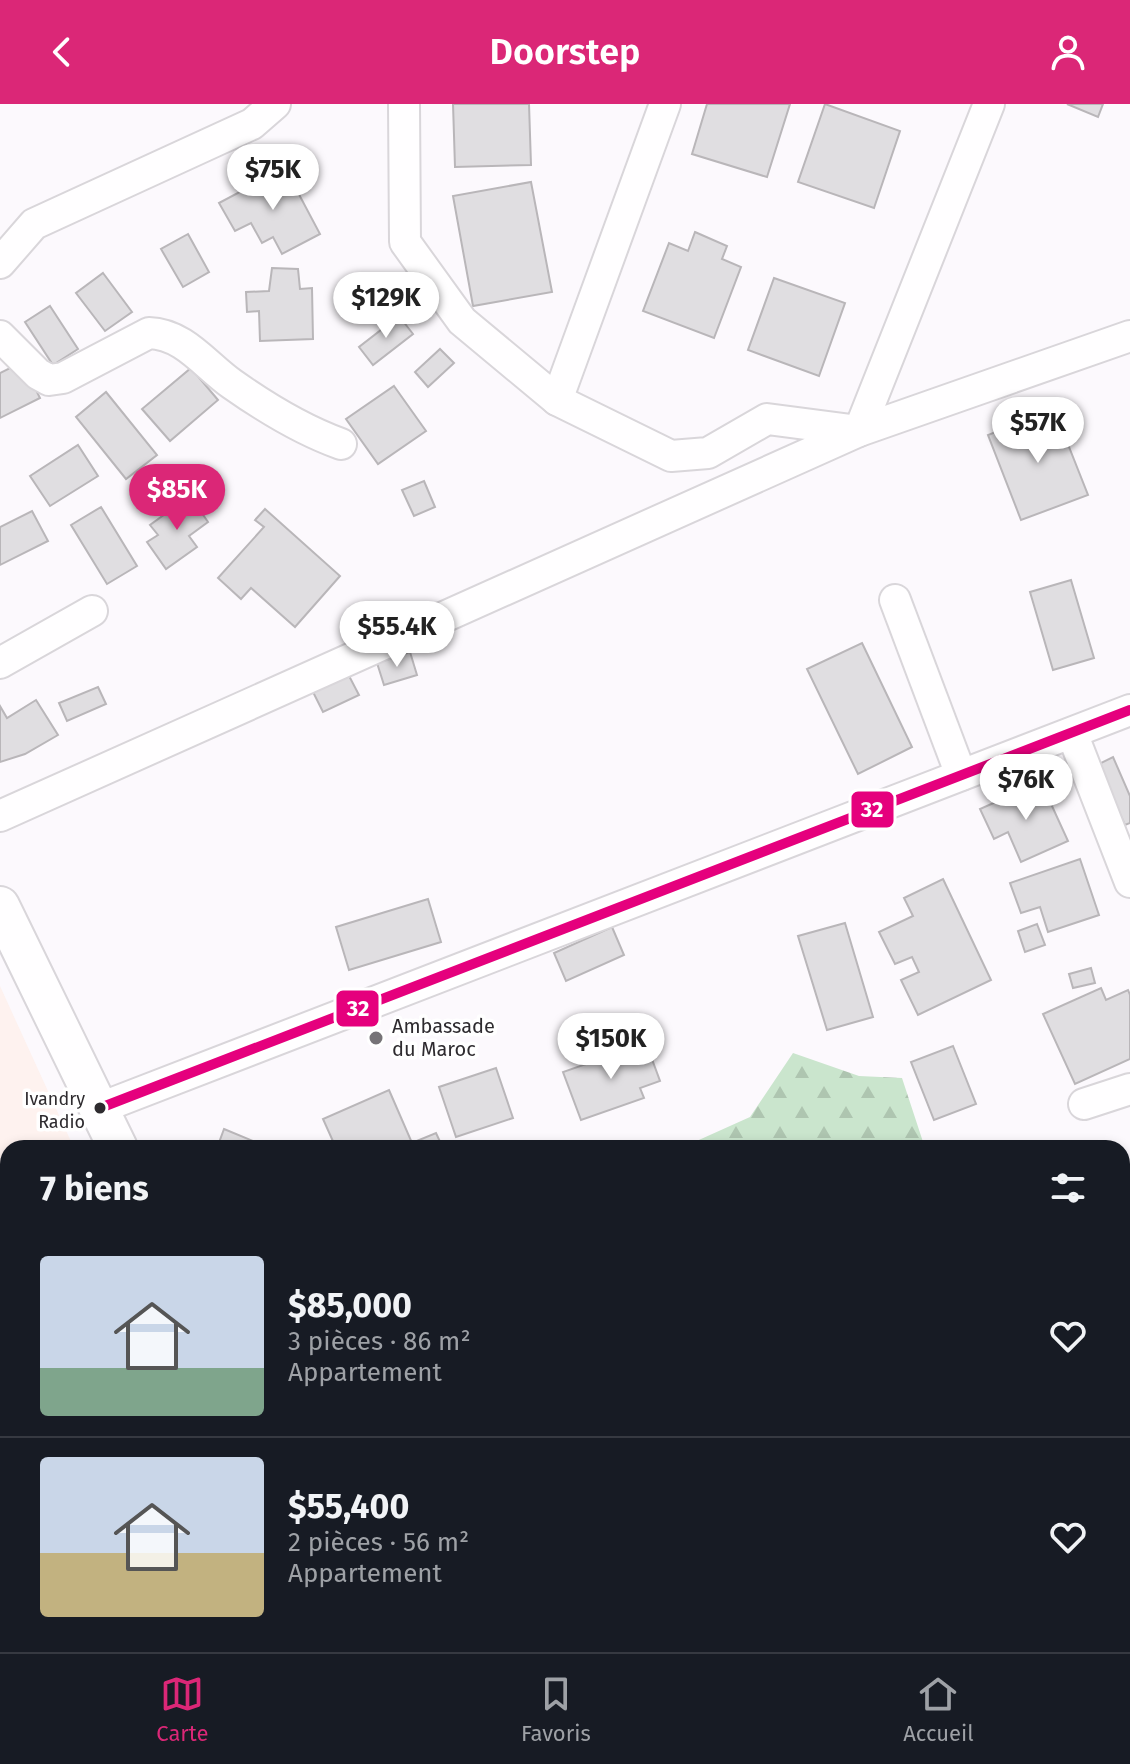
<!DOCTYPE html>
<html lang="fr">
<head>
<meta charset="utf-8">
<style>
  body { margin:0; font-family:"Fira Sans",sans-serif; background:#242831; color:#f1f3f6; height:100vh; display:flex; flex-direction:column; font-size:30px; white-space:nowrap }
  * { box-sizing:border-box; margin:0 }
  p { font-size:26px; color:#9ea1a6 }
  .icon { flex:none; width:44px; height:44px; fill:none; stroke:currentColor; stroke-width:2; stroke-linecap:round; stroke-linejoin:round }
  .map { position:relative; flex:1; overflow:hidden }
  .side { position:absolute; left:0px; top:1036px; width:1130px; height:512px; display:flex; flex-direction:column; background:#171b24; border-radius:24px 24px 0 0; box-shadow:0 4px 12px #0003 }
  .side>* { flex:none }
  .price { position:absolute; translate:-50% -68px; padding:0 18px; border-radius:28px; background:#fff; color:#222; font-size:26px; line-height:52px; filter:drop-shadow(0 2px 4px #0008) }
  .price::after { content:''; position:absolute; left:50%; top:48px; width:24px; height:18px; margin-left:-12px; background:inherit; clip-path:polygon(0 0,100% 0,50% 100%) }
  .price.on { background:#db2777; color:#fff }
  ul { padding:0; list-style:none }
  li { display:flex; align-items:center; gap:24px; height:200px; padding:0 40px }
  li+li { border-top:2px solid #363941 }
  li span { display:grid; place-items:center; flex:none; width:224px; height:160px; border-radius:8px; color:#555 }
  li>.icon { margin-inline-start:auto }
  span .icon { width:96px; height:96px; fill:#fffc; stroke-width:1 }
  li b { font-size:34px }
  h2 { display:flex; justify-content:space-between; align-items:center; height:96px; padding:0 40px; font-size:34px }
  header { display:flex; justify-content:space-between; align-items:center; height:104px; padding:0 40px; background:#db2777; color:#fff; font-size:36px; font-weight:600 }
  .tab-bar { display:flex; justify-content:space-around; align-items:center; height:112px; border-top:2px solid #363941; background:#171b24; font-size:22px; color:#9ea1a6 }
  .tab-bar a { display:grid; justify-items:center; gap:4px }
  .tab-bar .on { color:#db2777 }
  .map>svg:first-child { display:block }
</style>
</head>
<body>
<header><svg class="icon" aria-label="back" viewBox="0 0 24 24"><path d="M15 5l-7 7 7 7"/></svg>Doorstep<svg class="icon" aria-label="person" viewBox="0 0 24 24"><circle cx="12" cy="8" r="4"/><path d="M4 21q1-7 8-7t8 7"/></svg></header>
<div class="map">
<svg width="1130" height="1548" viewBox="0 0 1130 1548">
  <defs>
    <pattern id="forest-firs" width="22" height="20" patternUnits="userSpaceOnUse" patternTransform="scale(2)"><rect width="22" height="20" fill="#cae5cd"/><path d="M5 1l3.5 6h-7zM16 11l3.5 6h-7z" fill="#aec5b0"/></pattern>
  </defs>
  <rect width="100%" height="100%" fill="#fcf9fd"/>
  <path fill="#fef2ef" d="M0 882 74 1044H8V1415L0 1418Z"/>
  <g fill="url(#forest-firs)">
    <path d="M793 949 859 972 902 974 925 1044H681L750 1013Z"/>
    <path d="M684 1540H894L896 1548H694Z"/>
    <path d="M981 1540H1081L1083 1548H984Z"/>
  </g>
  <g fill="#e0dee1" stroke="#b9b6b9" stroke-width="2">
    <path d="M453 0H529L531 61 455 63Z"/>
    <path d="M707 0H790L767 73 692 50Z"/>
    <path d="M825 0 900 27 874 104 798 78Z"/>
    <path d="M1067 0H1103L1098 13Z"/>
    <path d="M285 64 320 130 282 150 273 133 262 139 251 119 235 127 219 99Z"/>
    <path d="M531 78 552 188 473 202 453 92Z"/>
    <path d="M695 128 727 142 722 155 741 163 714 234 643 207 669 139 688 147Z"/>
    <path d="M188 130 209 168 183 183 161 145Z"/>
    <path d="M272 164 298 165 300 185 312 184 313 235 260 237 259 207 247 208 246 188 269 187Z"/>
    <path d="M103 169 132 208 105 227 76 189Z"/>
    <path d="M774 174 845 199 819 272 748 246Z"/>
    <path d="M50 202 78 245 53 261 25 218Z"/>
    <path d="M399 212 413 230 373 261 359 243Z"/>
    <path d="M440 245 454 259 428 283 415 268Z"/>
    <path d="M22 258 40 294 0 314V269Z"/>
    <path d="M191 264 218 296 170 337 142 305Z"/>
    <path d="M394 282 426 327 378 360 346 315Z"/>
    <path d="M106 288 157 351 126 375 76 313Z"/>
    <path d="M1054 305 1088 391 1021 416 988 331Z"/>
    <path d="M78 341 98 372 50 402 30 372Z"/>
    <path d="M424 377 435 403 414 412 402 386Z"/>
    <path d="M190 392 208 418 189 432 197 443 166 465 147 438 158 431 150 421Z"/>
    <path d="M101 403 137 462 107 480 71 421Z"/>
    <path d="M265 405 340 472 295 523 251 484 241 495 218 474 264 423 255 416Z"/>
    <path d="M32 407 48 437 0 461V423Z"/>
    <path d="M1071 476 1094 554 1053 566 1030 488Z"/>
    <path d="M862 539 912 643 858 670 807 565Z"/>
    <path d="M410 548 417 571 384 581 377 559Z"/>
    <path d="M347 568 359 591 323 608 311 584Z"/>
    <path d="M98 583 106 600 67 617 59 599Z"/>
    <path d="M36 596 58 631 25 650 0 658V602L7 614Z"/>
    <path d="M1113 653 1130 692V719L1125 721 1097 661Z"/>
    <path d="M1041 678 1068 737 1021 758 1008 728 994 735 980 705Z"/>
    <path d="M1080 755 1099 811 1048 828 1040 803 1021 809 1010 779Z"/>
    <path d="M943 775 991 876 918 911 901 876 919 868 912 853 895 860 879 828 913 812 904 794Z"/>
    <path d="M428 795 441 838 349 866 336 823Z"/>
    <path d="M845 819 873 913 827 926 798 832Z"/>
    <path d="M1037 820 1045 841 1025 848 1018 827Z"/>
    <path d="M612 823 624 851 566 877 554 849Z"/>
    <path d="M1091 864 1095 879 1073 884 1069 870Z"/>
    <path d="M1101 884 1106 896 1128 886 1130 891V955L1075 980 1043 910Z"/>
    <path d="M646 939 660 977 640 984 644 994 581 1016 563 968Z"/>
    <path d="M953 942 976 1000 934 1016 911 958Z"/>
    <path d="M496 964 513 1014 456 1033 439 983Z"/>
    <path d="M389 986 412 1039 436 1029 443 1044H336L323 1015Z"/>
    <path d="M224 1025 270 1044H217Z"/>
    <path d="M1130 1072V1165L1122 1168V1075Z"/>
    <path d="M0 1189 8 1200V1210L6 1209 8 1250 0 1252Z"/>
    <path d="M7 1378 8 1402 0 1404V1380Z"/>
    <path d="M1129 1385 1130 1463 1122 1465V1387Z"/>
    <path d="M6 1487 8 1488V1540H94L90 1548H9L0 1544V1498Z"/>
    <path d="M1130 1525V1548H1098L1095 1540H1122V1528Z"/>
  </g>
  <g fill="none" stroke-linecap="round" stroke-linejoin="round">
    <defs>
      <g id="minor">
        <path d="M404 0 405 138 462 217 557 296 671 352 708 349 767 315 859 327 989 0"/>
        <path d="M0 159 34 120 252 20 275 0"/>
        <path d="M0 232 38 270 49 276 63 274 149 229C184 230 205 261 232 280 266 304 302 326 341 340"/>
        <path d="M557 296 665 0"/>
        <path d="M895 496 961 671"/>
        <path d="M0 559 92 507"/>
        <path d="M1072 629 1130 778"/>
        <path d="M0 712 859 327 1130 232"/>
        <path d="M1084 1000 1130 985"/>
        <path d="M100 1004 1130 606"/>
        <path d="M1122 1268 1130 1265"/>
        <path d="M0 1280 8 1278"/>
      </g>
      <g id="tertiary">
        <path d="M0 802 118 1044"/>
        <path d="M327 1540 330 1548"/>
      </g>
    </defs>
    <use href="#minor" stroke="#d9d6da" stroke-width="34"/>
    <use href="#tertiary" stroke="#d9d6da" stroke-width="42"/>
    <use href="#minor" stroke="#fffeff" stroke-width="30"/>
    <use href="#tertiary" stroke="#fffeff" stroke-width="38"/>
    <defs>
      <path id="bus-1" d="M100 1004 1130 606"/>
    </defs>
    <use href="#bus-1" stroke="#fff" stroke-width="16"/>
    <use href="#bus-1" stroke="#e5007d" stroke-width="10"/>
  </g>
  <circle fill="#767377" stroke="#fff" stroke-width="3" cx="376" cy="934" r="8"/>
  <circle fill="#2e2b2f" stroke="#fff" stroke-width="3" cx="100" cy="1004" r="7"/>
  <g text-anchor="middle" stroke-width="7" stroke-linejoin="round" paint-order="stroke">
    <g font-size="18" fill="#2e2b2f" stroke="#fff" text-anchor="end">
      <text x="85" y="1001">Ivandry<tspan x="85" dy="23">Radio</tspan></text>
    </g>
    <g font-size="20" fill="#2e2b2f" stroke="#fff" text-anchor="start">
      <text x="392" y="929">Ambassade<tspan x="392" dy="23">du Maroc</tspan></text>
    </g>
  </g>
  <g stroke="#fff" stroke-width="3">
    <rect x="850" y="686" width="45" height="39" rx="8" fill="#e5007d"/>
    <rect x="335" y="885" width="45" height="39" rx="8" fill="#e5007d"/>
  </g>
  <g font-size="22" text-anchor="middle" font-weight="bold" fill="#fff">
    <text x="872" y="713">32</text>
    <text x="358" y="912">32</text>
  </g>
</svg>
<b class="price" style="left:273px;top:108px">$75K</b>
<b class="price" style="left:386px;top:236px">$129K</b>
<b class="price" style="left:1038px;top:361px">$57K</b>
<b class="price on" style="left:177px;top:428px">$85K</b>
<b class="price" style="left:397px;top:565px">$55.4K</b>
<b class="price" style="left:1026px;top:718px">$76K</b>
<b class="price" style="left:611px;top:977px">$150K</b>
<section class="side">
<h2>7 biens<svg class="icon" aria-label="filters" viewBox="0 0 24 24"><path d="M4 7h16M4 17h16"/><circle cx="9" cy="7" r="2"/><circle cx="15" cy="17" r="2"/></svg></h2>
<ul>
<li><span style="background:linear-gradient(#c9d6e8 70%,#7fa58c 0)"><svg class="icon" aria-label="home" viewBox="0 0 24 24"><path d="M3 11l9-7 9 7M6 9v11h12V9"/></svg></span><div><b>$85,000</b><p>3 pièces · 86 m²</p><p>Appartement</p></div><svg class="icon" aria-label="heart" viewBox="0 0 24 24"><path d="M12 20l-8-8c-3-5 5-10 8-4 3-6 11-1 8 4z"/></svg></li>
<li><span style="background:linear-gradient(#c9d6e8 60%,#c2b280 0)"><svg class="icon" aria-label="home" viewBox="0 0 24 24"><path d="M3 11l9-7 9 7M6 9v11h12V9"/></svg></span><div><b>$55,400</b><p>2 pièces · 56 m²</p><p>Appartement</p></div><svg class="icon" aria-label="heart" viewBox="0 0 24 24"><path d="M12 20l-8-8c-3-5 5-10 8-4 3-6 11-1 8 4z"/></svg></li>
</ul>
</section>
</div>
<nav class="tab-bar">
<a class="on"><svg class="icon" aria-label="map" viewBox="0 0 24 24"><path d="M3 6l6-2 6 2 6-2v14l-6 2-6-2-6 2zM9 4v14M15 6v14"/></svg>Carte</a>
<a><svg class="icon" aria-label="saved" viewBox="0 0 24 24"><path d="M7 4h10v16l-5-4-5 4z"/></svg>Favoris</a>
<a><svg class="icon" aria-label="home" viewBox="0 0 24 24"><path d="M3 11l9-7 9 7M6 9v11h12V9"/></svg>Accueil</a>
</nav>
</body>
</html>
